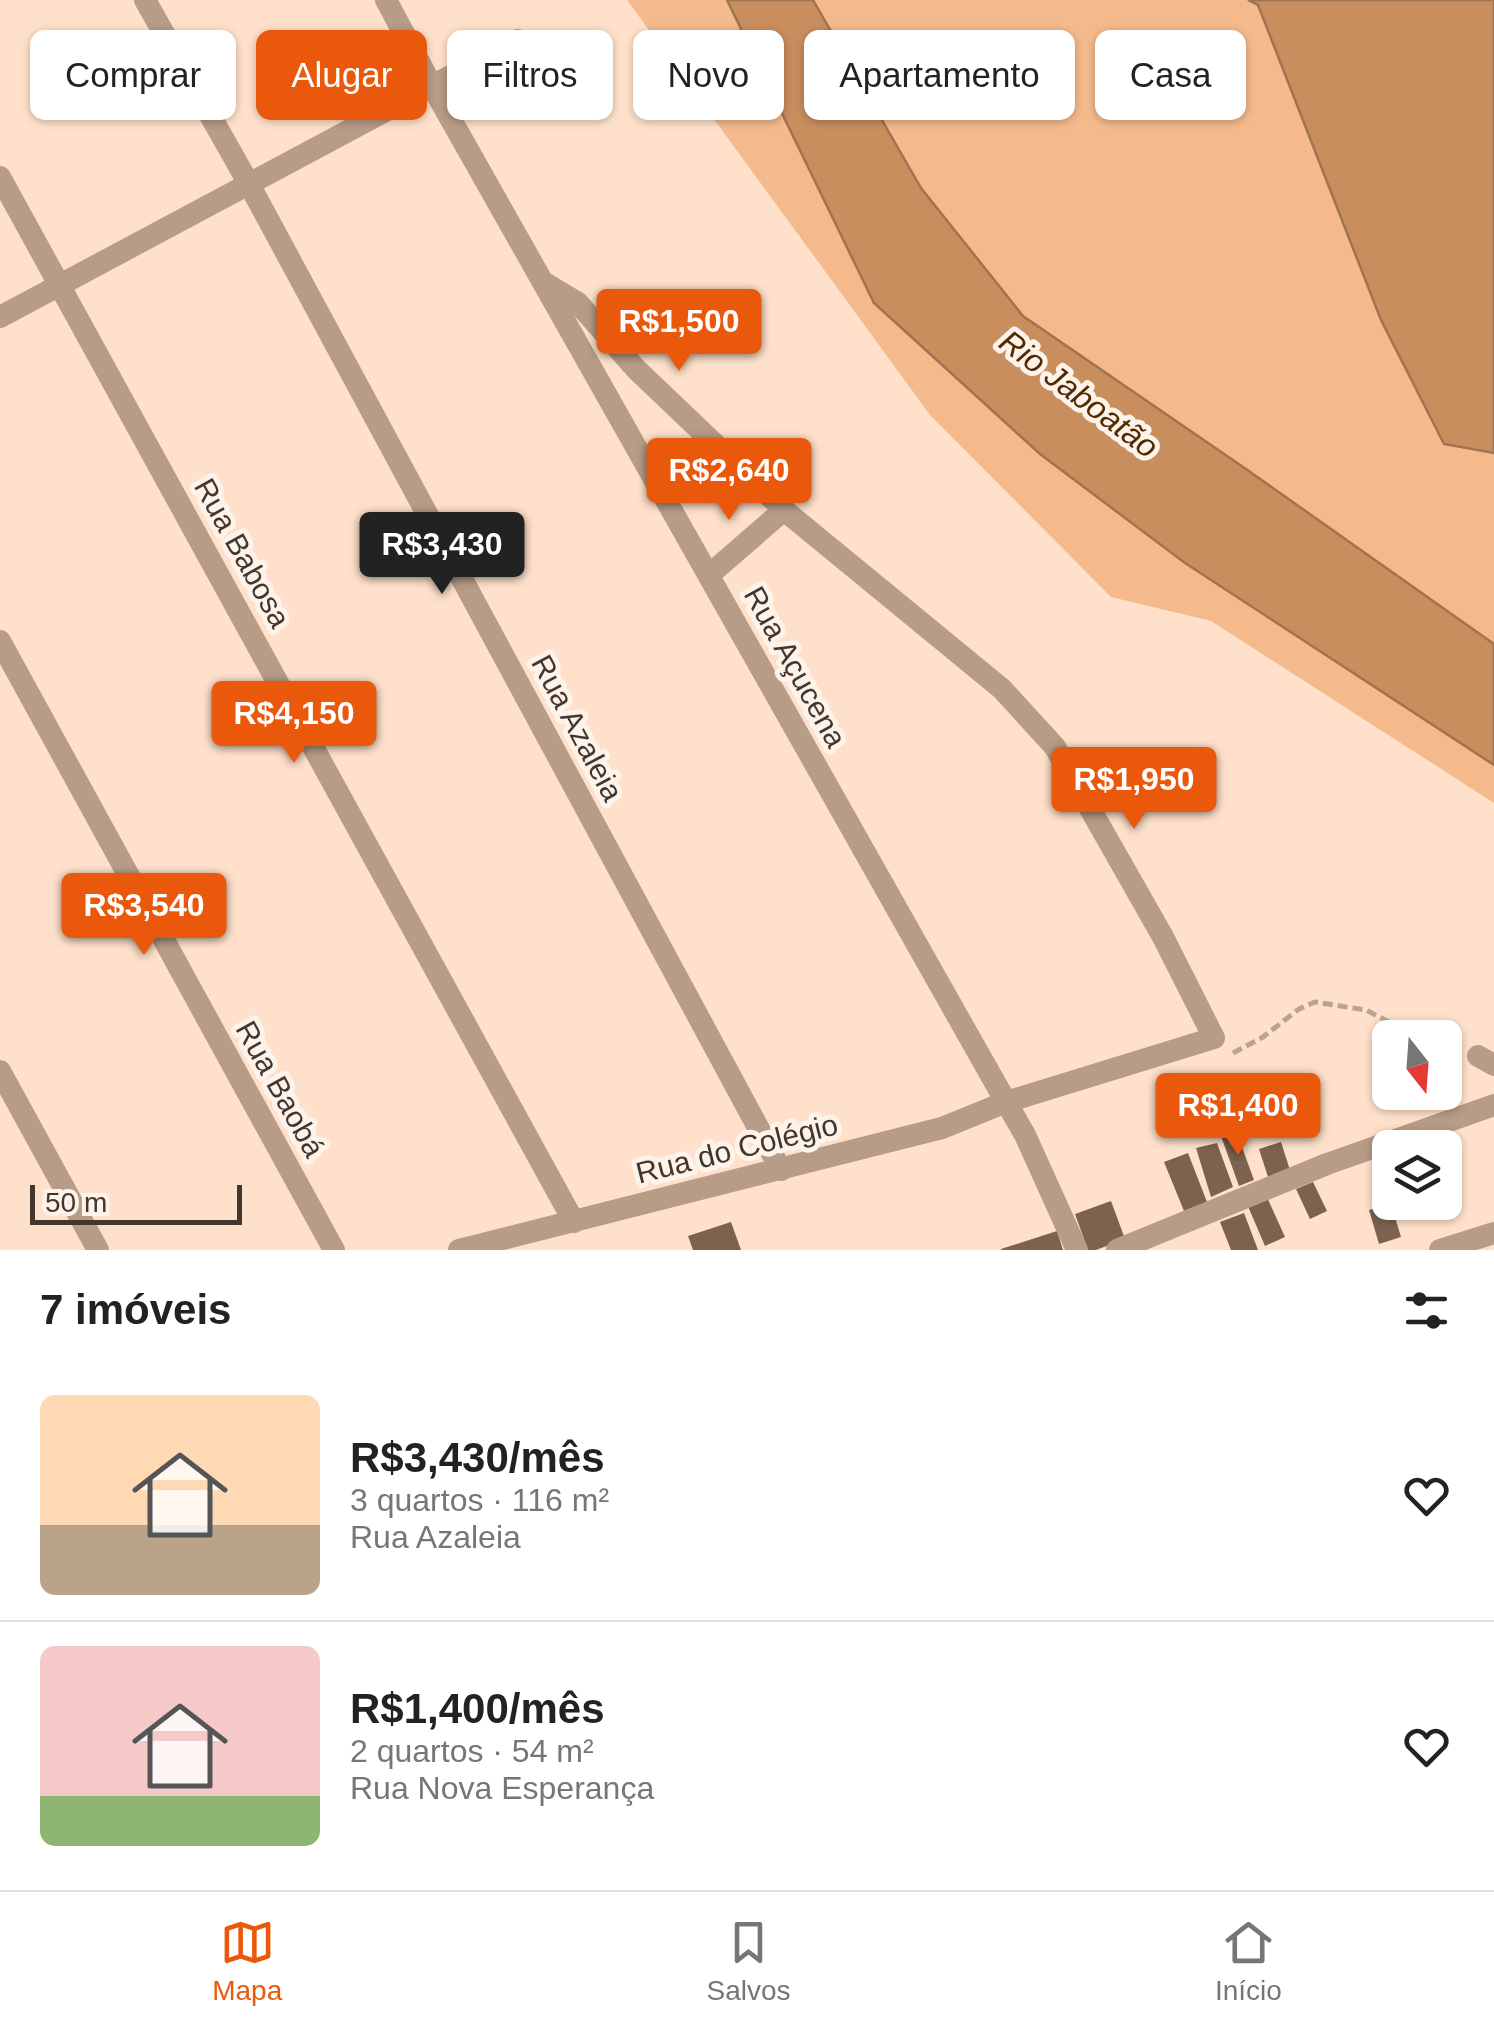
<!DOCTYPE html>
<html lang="pt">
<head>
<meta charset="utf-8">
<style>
  body { margin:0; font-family:Arial,sans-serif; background:#f2f2f2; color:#222; height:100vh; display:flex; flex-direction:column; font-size:38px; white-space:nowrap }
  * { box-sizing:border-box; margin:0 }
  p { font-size:32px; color:#767676 }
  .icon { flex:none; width:55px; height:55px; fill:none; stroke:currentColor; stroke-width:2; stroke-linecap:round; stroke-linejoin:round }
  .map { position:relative; height:1250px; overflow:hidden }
  .sheet { display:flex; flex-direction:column; background:#fff; flex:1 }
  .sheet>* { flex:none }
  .banner { position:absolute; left:30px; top:30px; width:1435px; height:90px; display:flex; gap:20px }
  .needle { width:65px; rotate:163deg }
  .fabs { position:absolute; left:1372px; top:1020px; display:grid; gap:20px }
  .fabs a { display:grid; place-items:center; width:90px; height:90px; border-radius:15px; background:#fff; box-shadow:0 2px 8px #0004; font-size:50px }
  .scale { position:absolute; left:30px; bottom:25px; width:212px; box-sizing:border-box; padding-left:10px; border:5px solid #42372e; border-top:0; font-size:28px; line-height:35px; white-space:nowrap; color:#42372e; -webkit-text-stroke:8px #fef3ea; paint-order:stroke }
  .price { position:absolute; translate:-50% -85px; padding:0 22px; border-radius:10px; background:#ea580c; color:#fff; font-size:32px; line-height:65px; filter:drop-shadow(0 2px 5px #0008) }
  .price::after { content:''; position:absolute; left:50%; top:60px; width:30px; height:22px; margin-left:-15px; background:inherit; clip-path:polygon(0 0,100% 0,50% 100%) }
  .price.current { background:#222; color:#fff }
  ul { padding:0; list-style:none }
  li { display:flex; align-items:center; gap:30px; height:250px; padding:0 40px }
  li+li { border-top:2px solid #e0e0e0 }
  li span { display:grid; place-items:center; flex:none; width:280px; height:200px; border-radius:15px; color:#555 }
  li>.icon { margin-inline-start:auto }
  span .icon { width:120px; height:120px; fill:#fffc; stroke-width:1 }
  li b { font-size:42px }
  h2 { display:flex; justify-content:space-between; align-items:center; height:120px; padding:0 40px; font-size:42px }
  .chip { padding:0 35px; border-radius:15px; background:#fff; box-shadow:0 2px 8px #0004; font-size:35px; line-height:90px }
  .chip.current { background:#ea580c; color:#fff }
  .tabs { display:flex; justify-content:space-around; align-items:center; height:140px; border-top:2px solid #e0e0e0; background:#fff; font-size:28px; color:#767676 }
  .tabs a { display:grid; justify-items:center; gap:5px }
  .tabs .current { color:#ea580c }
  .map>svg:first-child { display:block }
</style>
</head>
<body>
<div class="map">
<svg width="1494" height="1250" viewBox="0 0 1494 1250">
  <rect width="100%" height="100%" fill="#ffe1cb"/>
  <g fill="#f4ba8c">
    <path d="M627 0H727L874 303 1040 454 1185 563 1494 765V803L1211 621 1111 597 930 415Z"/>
    <path d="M813 0H1248L1258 5 1381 320 1444 443 1494 453V644L1246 469 1023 316 921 188Z"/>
  </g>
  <g fill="#c98e5e" stroke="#a07450" stroke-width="2.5">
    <path d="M727 0H813L921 188 1023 316 1246 469 1494 644V765L1185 563 1040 454 874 303Z"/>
    <path d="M1248 0H1494V453L1444 444 1381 320 1258 5Z"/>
  </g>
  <g fill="#7c624f">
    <path d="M1211 1098 1215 1111 1236 1101 1243 1123 1221 1130 1219 1125 1191 1132 1184 1104Z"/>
    <path d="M1236 1131 1254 1180 1239 1186 1221 1136Z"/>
    <path d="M1281 1142 1290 1170 1268 1177 1259 1149Z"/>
    <path d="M1217 1143 1233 1187 1211 1197 1196 1148Z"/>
    <path d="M1188 1153 1207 1202 1184 1211 1164 1162Z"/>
    <path d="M1313 1182 1327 1211 1310 1219 1296 1189Z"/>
    <path d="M1266 1195 1285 1237 1265 1246 1247 1204Z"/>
    <path d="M1111 1201 1125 1239 1096 1250H1088L1075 1214Z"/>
    <path d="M1391 1204 1401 1237 1379 1244 1369 1210Z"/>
    <path d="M1244 1213 1258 1250H1231L1220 1222Z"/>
    <path d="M731 1222 741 1250H693L688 1236Z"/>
    <path d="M1057 1231 1063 1250H1001V1249Z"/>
  </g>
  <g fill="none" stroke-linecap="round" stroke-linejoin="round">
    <path stroke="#baa392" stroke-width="5" stroke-dasharray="10 5" stroke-linecap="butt" d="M1233 1053 1263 1037 1299 1009 1315 1002 1366 1010 1406 1031 1443 1038"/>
    <g stroke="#b79c88" stroke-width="22">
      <path d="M145 0 249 184 781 1170"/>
      <path d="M386 0 432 86 1006 1102 1214 1038 1163 937 1055 747 1002 689 784 510 636 369 578 303 543 282"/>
      <path d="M0 177 574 1222"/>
      <path d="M0 317 518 40"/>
      <path d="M709 575 784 510"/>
      <path d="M0 641 334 1250"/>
      <path d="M1478 1056 1494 1065"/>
      <path d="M0 1071 98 1250"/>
      <path d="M459 1250 942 1128 1006 1102 1025 1135 1077 1250"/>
      <path d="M1117 1250 1327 1164 1494 1105"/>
      <path d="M1440 1250 1494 1233"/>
    </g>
  </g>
  <g text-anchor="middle" stroke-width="10" stroke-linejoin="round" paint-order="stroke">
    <g font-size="30" fill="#42372e" stroke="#fef3ea">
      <text transform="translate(242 553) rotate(61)" y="10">Rua Babosa</text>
      <text transform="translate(795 667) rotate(61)" y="10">Rua Açucena</text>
      <text transform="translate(577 728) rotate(62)" y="10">Rua Azaleia</text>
      <text transform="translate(280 1089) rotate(61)" y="10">Rua Baobá</text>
      <text transform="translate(737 1149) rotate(-14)" y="10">Rua do Colégio</text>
    </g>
    <g font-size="32" font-style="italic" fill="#512a02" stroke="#fef3ea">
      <text transform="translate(1079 394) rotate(37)" y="11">Rio Jaboatão</text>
    </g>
  </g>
</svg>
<div class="fabs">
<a><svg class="needle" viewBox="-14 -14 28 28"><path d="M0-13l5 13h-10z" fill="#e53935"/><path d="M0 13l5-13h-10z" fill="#767676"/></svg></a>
<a><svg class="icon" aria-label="layers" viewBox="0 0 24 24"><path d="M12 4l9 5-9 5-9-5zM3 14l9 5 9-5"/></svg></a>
</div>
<div class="scale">50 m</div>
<b class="price" style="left:679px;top:374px">R$1,500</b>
<b class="price" style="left:729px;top:523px">R$2,640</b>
<b class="price current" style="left:442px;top:597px">R$3,430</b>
<b class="price" style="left:294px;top:766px">R$4,150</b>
<b class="price" style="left:1134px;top:832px">R$1,950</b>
<b class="price" style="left:144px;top:958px">R$3,540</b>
<b class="price" style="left:1238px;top:1158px">R$1,400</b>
<div class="banner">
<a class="chip">Comprar</a>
<a class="chip current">Alugar</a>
<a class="chip">Filtros</a>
<a class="chip">Novo</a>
<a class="chip">Apartamento</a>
<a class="chip">Casa</a>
</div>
</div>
<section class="sheet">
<h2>7 imóveis<svg class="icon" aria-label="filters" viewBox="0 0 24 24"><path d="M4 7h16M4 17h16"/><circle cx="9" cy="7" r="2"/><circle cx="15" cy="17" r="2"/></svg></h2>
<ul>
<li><span style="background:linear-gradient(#ffd9b3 65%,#b9a48a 0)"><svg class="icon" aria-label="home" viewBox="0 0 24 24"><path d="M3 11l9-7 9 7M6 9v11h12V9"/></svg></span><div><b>R$3,430/mês</b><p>3 quartos · 116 m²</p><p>Rua Azaleia</p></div><svg class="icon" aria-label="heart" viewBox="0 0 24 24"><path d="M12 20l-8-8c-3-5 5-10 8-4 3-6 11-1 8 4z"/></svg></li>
<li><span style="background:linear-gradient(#f6c9c9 75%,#8fb573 0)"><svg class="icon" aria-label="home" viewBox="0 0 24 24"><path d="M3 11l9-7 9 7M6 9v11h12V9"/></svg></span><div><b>R$1,400/mês</b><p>2 quartos · 54 m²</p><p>Rua Nova Esperança</p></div><svg class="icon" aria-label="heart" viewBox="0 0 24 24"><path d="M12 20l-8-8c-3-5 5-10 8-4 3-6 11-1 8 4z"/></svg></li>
</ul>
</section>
<nav class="tabs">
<a class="current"><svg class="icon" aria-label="map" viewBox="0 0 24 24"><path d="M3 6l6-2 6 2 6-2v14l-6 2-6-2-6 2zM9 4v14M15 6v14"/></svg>Mapa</a>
<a><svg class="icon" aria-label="saved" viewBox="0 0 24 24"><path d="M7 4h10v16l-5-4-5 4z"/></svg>Salvos</a>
<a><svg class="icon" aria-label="home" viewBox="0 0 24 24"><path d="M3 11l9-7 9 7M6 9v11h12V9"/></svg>Início</a>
</nav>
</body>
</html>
